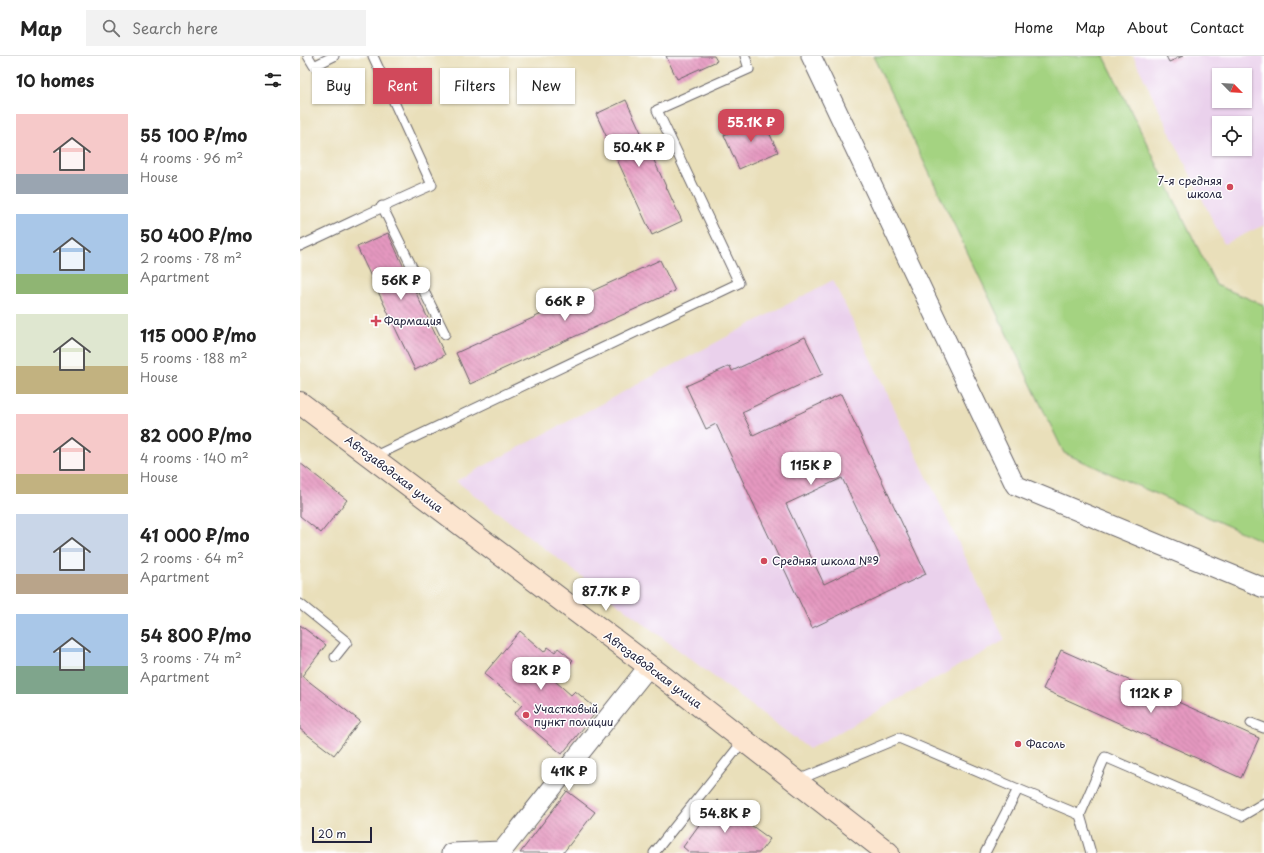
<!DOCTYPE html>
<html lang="en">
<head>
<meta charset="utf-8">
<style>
  body { margin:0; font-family:"Playpen Sans",sans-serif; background:#f2f2f2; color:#222; height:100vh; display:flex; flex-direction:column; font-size:15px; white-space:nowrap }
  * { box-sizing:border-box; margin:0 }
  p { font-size:13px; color:#767676 }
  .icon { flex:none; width:22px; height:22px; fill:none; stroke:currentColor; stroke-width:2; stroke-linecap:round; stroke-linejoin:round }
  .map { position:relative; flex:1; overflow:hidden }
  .side { display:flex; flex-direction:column; background:#fff; width:300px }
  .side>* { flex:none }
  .hud { position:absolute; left:12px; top:12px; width:380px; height:36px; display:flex; gap:8px }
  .needle { width:26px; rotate:114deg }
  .fabs { position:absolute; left:912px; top:12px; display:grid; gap:8px }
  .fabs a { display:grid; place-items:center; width:40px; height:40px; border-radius:0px; background:#fff; box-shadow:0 1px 3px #0004; font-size:20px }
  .scale { position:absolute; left:12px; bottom:10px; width:60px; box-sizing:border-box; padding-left:4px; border:2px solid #22223b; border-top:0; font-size:11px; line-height:14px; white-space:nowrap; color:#22223b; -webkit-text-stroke:3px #fff; paint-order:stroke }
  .price { position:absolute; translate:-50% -34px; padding:0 9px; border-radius:8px; background:#fff; color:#222; font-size:13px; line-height:26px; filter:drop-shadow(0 1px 2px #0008) }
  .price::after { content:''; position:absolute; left:50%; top:24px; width:12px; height:9px; margin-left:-6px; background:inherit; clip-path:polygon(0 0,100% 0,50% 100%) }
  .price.on { background:#d1495b; color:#fff }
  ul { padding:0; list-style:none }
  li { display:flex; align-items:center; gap:12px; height:100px; padding:0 16px }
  li span { display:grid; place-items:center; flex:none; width:112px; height:80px; border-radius:0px; color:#555 }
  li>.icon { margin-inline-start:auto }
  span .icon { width:48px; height:48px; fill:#fffc; stroke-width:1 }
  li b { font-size:17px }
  h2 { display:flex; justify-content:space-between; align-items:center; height:48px; padding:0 16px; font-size:17px }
  .tag { padding:0 14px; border-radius:0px; background:#fff; box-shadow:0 1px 3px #0004; font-size:14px; line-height:36px }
  .tag.on { background:#d1495b; color:#fff }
  header { display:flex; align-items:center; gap:24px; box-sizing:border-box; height:56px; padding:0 20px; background:#fff; border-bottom:1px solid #e0e0e0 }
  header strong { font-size:19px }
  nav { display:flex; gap:22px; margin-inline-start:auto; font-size:14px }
  .search { width:280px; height:36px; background:#f2f2f2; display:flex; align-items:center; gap:10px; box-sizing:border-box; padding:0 14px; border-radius:0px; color:#767676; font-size:15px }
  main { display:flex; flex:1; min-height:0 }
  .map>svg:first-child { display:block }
</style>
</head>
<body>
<header>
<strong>Map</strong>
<div class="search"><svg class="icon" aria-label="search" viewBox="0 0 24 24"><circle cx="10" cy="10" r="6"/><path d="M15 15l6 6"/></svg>Search here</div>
<nav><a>Home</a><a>Map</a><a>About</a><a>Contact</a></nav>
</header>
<main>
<section class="side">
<h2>10 homes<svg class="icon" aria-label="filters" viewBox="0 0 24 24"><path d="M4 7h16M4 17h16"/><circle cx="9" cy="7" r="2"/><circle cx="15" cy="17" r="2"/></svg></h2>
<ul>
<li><span style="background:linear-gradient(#f6c9c9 75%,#9aa5b1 0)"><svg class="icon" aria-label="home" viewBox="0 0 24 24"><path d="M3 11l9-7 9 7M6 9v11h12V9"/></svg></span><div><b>55 100 ₽/mo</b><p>4 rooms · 96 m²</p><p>House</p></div></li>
<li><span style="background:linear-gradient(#a9c7e8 75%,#8fb573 0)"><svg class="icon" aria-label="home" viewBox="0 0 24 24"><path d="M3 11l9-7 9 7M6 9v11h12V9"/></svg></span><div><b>50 400 ₽/mo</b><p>2 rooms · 78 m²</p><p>Apartment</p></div></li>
<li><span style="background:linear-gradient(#dfe7d0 65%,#c2b280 0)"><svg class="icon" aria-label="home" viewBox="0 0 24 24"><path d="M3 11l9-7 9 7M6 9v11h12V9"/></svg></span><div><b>115 000 ₽/mo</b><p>5 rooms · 188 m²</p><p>House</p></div></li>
<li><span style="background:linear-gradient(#f6c9c9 75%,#c2b280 0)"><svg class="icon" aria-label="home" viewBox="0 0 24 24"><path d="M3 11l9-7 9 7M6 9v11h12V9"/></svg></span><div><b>82 000 ₽/mo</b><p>4 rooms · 140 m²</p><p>House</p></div></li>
<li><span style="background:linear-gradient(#c9d6e8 75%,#b9a48a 0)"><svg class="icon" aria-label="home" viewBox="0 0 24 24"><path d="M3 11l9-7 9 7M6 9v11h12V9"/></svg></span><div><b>41 000 ₽/mo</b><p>2 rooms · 64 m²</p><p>Apartment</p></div></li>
<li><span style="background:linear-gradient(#a9c7e8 65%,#7fa58c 0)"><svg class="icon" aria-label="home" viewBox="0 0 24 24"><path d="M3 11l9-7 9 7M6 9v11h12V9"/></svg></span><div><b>54 800 ₽/mo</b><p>3 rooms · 74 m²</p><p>Apartment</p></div></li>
</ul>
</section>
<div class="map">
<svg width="964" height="797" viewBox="0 0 964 797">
  <defs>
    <pattern id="building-back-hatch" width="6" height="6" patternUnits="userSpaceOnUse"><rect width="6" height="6" fill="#e598c0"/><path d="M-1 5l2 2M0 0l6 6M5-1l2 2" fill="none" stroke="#b97c9d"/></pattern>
  </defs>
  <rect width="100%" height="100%" fill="#fff"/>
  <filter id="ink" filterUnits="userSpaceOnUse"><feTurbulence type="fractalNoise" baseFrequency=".025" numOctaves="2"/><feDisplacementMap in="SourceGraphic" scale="8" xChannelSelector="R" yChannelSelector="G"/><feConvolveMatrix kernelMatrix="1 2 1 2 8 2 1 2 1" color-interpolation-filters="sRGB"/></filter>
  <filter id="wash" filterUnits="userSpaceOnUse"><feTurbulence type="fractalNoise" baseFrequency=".012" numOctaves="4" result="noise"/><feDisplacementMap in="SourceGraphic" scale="16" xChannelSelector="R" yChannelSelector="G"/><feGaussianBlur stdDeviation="0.9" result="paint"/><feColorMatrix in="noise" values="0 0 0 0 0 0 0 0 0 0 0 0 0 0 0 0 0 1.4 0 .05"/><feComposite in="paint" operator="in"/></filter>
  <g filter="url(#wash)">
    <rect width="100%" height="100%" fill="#e9dfba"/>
    <g fill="#ead1ec" fill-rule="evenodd">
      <path d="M833 0H964V169L924 188ZM919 19H945V45H919ZM919 67H945V93H919Z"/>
      <path d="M533 224 705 584 509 693 156 425Z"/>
    </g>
    <path fill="#a4d381" stroke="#637a5e" d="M573 0H804L916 229 964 249V486L764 397Z"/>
    <g id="blocks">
      <g fill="url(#building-back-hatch)" fill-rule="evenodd">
        <path d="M366 0H414L417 5 377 23Z"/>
        <path d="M866 0H883L869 6Z"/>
        <path d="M326 44 382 165 352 179 296 58Z"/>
        <path d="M462 61 478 96 439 113 424 79Z"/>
        <path d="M88 177 145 299 115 314 57 191Z"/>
        <path d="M360 204 375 235 170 328 156 297Z"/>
        <path d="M505 281 523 318 442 356 453 379 541 338 626 518 512 572 416 368 406 373 386 330 430 310 432 315ZM542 422 580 501 524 528 486 448Z"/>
        <path d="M0 407 47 444 21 477 0 460Z"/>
        <path d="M0 569 26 589 2 620 60 665 34 699 0 673Z"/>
        <path d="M220 575 244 596 248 591 255 596 258 592 273 604 255 625 271 639 275 635 298 654 262 698 214 658 222 649 184 618Z"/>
        <path d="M761 594 959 682 941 722 743 633Z"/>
        <path d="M267 735 295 756 263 797H220Z"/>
        <path d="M417 744 470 783 459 797H390L383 791Z"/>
      </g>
    </g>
  </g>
  <g filter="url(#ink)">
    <use href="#blocks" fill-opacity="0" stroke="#686467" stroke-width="1"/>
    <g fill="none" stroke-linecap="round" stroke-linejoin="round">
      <defs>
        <g id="lane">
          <path d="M8 0 14 10 34 0"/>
          <path d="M82 150 145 278"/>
          <path d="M0 190C44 170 87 148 132 129L73 0"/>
          <path d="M73 401 439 227 357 54 449 13 445 0"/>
          <path d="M0 548 47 586 35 601"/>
          <path d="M951 667 964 672"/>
          <path d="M498 724 599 682 718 733"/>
          <path d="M780 759 791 797"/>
          <path d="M354 797 444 684"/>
          <path d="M685 797 718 733 780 759 805 701 942 760 964 747"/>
        </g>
        <g id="street">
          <path d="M511 0 715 429 964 532"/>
          <path d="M151 797 202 795 349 610"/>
        </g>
        <path id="secondary" d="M0 347 358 617 588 797"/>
      </defs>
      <use href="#lane" stroke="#686467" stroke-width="11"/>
      <use href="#street" stroke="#686467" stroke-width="21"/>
      <use href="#secondary" stroke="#686467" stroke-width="24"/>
      <use href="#lane" stroke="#fff" stroke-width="9"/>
      <use href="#street" stroke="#fff" stroke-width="19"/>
      <use href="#secondary" stroke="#fce5cf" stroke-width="22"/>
    </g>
  </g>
  <g fill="#d1495b" stroke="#fff" stroke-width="1.5">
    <circle cx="930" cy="131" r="4"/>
    <path d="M74 259h4v4h4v4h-4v4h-4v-4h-4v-4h4z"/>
    <circle cx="464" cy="505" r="4"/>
    <circle cx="226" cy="659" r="4"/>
    <circle cx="718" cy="688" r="4"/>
  </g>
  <g text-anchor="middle" stroke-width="3" stroke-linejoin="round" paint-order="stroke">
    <g font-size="11" fill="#22223b" stroke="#fff" text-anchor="start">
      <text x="922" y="129" text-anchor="end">7-я средняя<tspan x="922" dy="13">школа</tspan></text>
      <text x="84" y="269">Фармация</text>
      <text x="472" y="509">Средняя школа №9</text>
      <text x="234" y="657">Участковый<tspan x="234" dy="13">пункт полиции</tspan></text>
      <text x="726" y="692">Фасоль</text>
    </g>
    <g font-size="11" fill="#22223b" stroke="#fff">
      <text transform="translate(94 418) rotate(37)" y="4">Автозаводская улица</text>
      <text transform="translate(353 614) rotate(37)" y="4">Автозаводская улица</text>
    </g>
  </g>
</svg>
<div class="fabs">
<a><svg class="needle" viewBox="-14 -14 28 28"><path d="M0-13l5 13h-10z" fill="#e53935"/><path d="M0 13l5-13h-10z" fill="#767676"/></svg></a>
<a><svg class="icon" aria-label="locate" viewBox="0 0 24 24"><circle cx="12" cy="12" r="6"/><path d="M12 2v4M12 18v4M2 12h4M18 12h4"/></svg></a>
</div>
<div class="scale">20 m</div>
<b class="price on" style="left:451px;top:87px">55.1K ₽</b>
<b class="price" style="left:339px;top:112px">50.4K ₽</b>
<b class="price" style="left:101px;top:245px">56K ₽</b>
<b class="price" style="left:265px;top:266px">66K ₽</b>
<b class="price" style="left:511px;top:430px">115K ₽</b>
<b class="price" style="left:306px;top:556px">87.7K ₽</b>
<b class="price" style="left:241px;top:635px">82K ₽</b>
<b class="price" style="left:851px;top:658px">112K ₽</b>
<b class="price" style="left:269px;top:736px">41K ₽</b>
<b class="price" style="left:425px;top:778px">54.8K ₽</b>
<div class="hud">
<a class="tag">Buy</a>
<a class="tag on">Rent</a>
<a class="tag">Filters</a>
<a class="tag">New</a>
</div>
</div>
</main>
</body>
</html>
